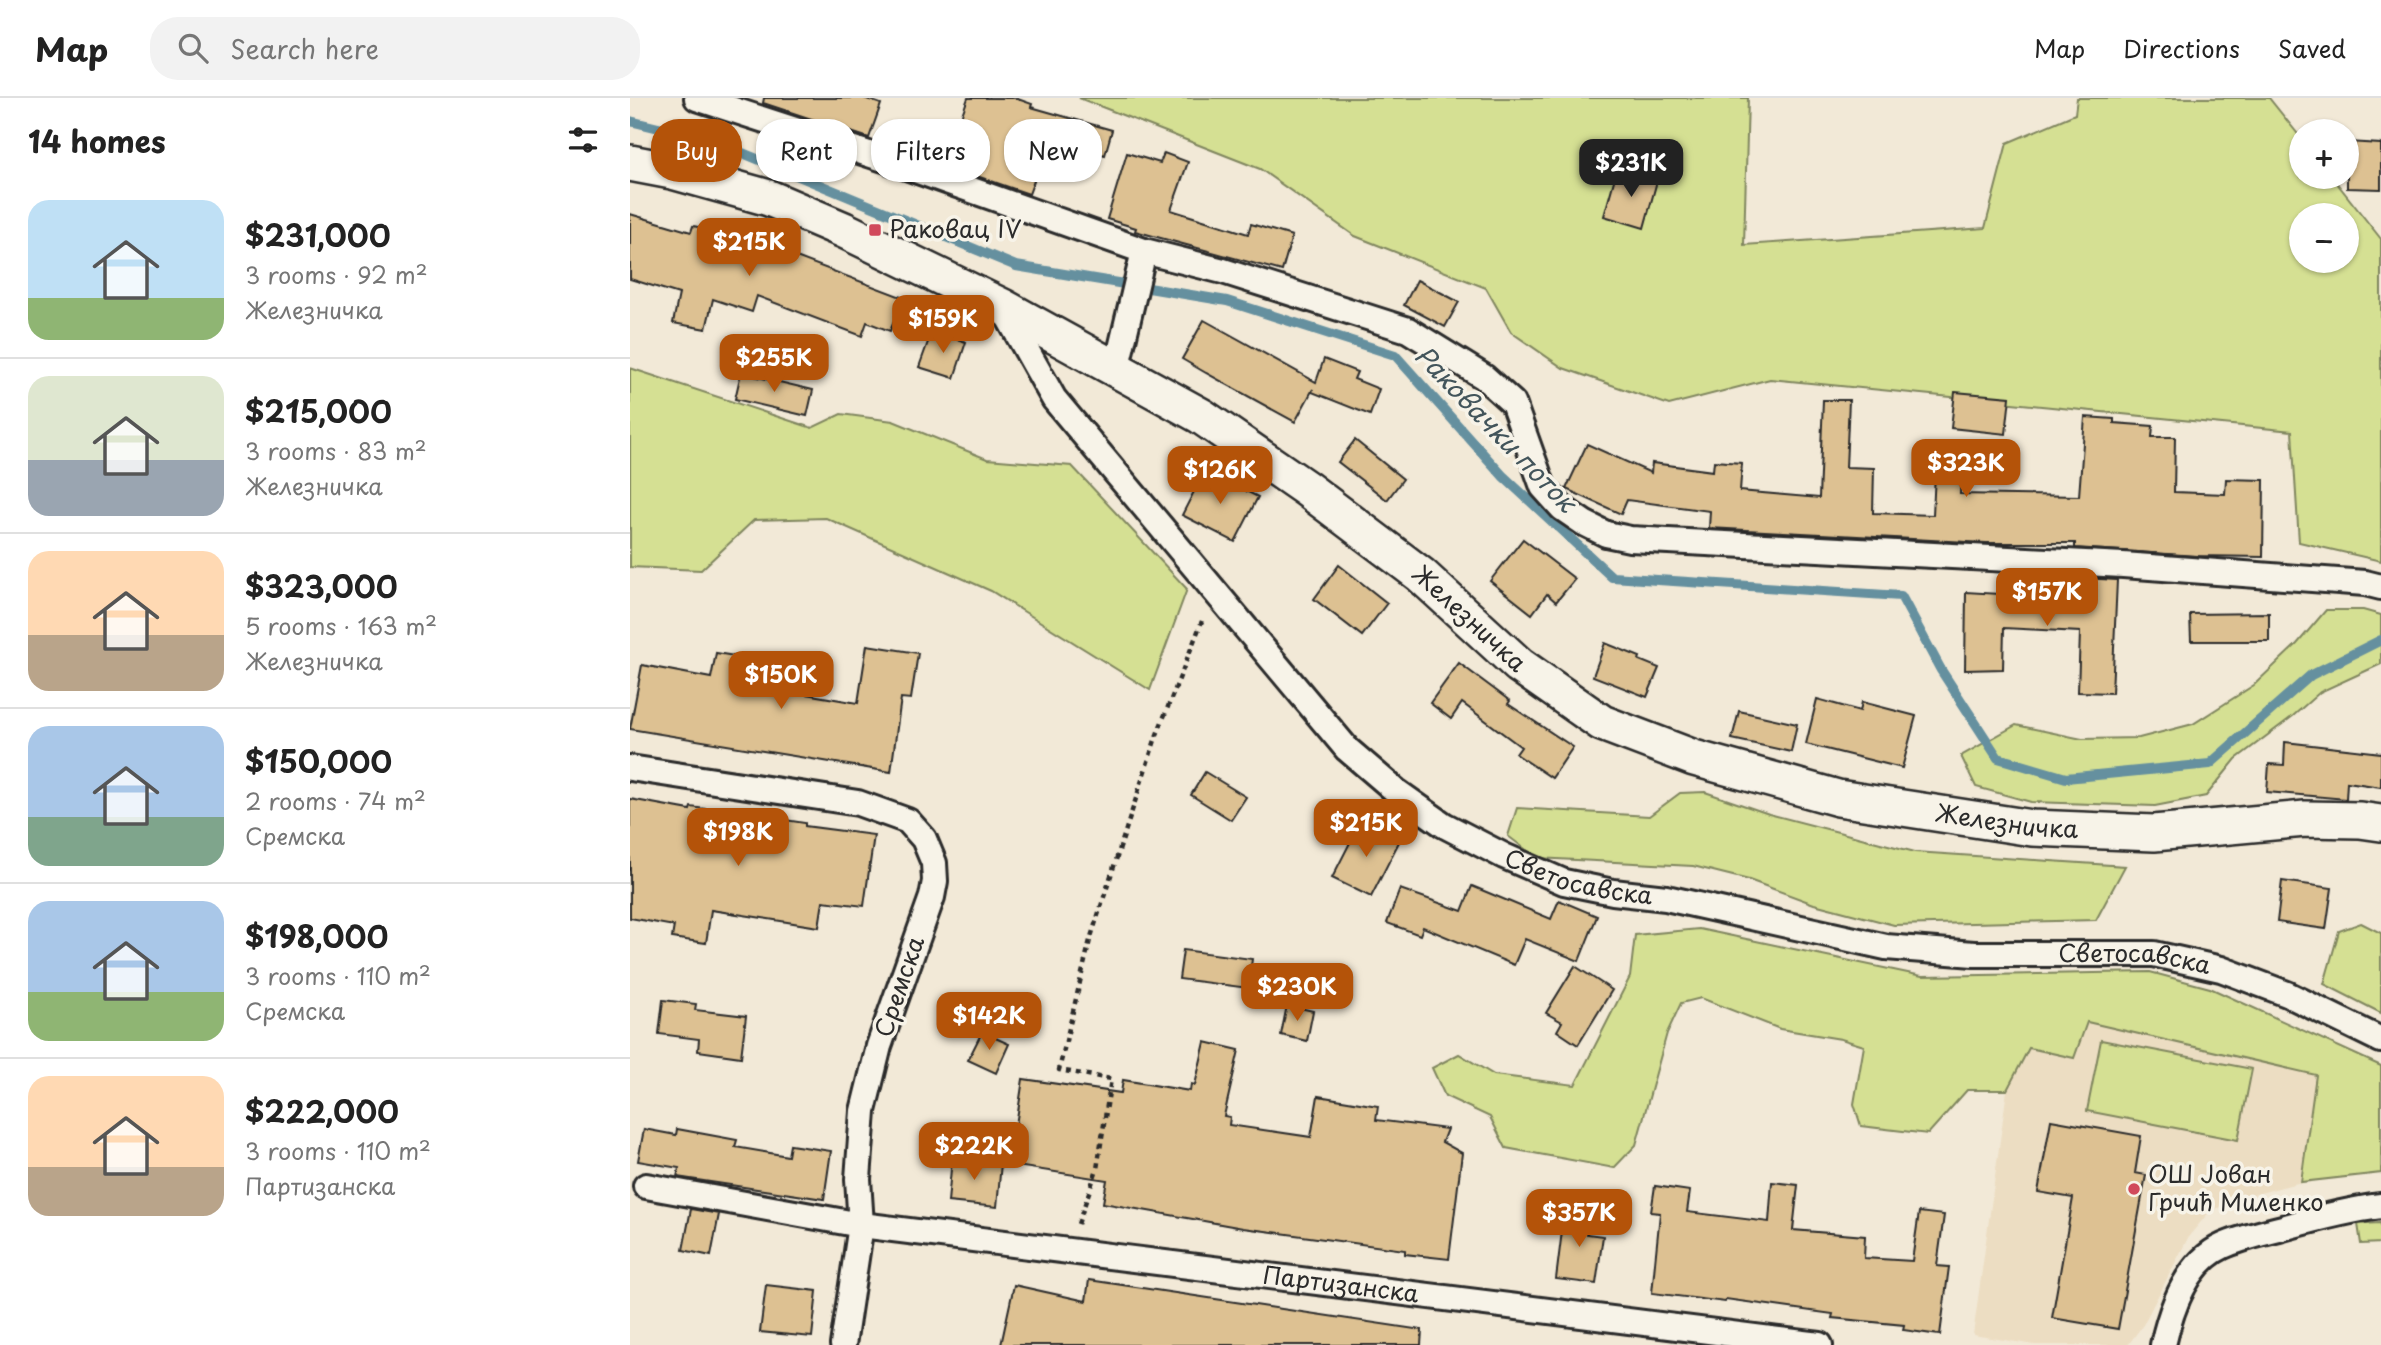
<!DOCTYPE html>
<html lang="en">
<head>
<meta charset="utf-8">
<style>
  body { margin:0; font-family:"Playpen Sans",sans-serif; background:#f2f2f2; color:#222; height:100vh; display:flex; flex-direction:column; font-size:26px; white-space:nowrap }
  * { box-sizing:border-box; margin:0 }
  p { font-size:23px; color:#767676 }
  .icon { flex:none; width:38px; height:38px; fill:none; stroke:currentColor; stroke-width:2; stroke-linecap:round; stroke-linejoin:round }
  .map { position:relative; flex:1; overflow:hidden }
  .panel { display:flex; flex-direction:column; background:#fff; width:630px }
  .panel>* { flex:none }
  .top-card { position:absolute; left:21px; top:21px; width:665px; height:63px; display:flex; gap:14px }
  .buttons { position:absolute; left:1659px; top:21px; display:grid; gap:14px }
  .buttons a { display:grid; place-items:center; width:70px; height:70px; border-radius:50%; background:#fff; box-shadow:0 2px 5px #0004; font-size:35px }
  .price { position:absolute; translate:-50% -60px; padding:0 16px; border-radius:14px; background:#b45309; color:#fff; font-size:23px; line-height:46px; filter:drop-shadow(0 2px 4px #0008) }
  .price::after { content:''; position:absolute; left:50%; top:42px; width:21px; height:16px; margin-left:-10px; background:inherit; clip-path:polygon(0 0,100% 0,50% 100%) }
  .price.on { background:#222; color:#fff }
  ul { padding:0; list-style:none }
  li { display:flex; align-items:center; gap:21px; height:175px; padding:0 28px }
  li+li { border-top:2px solid #e0e0e0 }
  li span { display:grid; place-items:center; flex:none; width:196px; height:140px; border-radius:21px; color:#555 }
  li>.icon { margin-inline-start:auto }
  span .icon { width:84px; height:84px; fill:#fffc; stroke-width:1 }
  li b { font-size:30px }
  h2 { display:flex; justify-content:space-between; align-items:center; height:84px; padding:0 28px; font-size:30px }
  .pill { padding:0 24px; border-radius:28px; background:#fff; box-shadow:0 2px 5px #0004; font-size:24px; line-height:63px }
  .pill.on { background:#b45309; color:#fff }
  header { display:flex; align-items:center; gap:42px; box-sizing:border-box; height:98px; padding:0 35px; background:#fff; border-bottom:2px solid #e0e0e0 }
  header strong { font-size:33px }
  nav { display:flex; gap:38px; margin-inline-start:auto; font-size:24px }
  .search { width:490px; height:63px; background:#f2f2f2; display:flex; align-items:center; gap:18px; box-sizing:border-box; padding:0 24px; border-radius:28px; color:#767676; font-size:26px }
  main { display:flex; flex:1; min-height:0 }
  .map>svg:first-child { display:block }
</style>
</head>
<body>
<header>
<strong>Map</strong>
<div class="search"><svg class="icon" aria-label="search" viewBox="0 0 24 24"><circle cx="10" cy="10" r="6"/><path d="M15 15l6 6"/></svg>Search here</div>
<nav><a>Map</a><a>Directions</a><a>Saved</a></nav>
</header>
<main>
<section class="panel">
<h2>14 homes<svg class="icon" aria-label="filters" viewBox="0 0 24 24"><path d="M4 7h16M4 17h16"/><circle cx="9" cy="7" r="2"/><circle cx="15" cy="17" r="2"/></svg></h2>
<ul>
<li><span style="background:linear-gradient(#bfe0f5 70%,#8fb573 0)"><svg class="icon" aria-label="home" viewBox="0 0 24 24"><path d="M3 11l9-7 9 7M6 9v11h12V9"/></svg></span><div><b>$231,000</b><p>3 rooms · 92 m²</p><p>Железничка</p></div></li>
<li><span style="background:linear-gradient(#dfe7d0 60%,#9aa5b1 0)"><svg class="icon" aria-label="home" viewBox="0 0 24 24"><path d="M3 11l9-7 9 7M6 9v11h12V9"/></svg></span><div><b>$215,000</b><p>3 rooms · 83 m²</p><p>Железничка</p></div></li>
<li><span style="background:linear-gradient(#ffd9b3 60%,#b9a48a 0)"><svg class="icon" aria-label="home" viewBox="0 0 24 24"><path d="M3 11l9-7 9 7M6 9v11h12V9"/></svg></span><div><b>$323,000</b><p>5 rooms · 163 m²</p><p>Железничка</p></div></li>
<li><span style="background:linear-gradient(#a9c7e8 65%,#7fa58c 0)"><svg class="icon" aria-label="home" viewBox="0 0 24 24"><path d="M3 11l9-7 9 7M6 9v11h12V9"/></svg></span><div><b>$150,000</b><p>2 rooms · 74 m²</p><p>Сремска</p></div></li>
<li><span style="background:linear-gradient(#a9c7e8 65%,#8fb573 0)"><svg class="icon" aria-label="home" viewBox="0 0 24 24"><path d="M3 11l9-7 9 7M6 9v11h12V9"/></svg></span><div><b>$198,000</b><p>3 rooms · 110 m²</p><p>Сремска</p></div></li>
<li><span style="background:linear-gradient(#ffd9b3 65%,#b9a48a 0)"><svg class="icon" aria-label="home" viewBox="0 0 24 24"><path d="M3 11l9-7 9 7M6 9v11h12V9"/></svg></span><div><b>$222,000</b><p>3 rooms · 110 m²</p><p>Партизанска</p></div></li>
</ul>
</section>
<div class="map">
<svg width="1751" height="1247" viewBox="0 0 1751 1247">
  <rect width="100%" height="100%" fill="#f2e9d7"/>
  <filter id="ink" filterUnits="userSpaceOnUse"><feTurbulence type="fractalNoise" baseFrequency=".0143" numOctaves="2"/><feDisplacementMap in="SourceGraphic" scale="14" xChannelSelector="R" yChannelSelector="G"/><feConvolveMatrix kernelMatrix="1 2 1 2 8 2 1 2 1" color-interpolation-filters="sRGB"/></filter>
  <g filter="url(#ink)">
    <path fill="#ecddc2" d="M1457 924 1686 977 1671 1084 1619 1098 1580 1113 1559 1138 1513 1227 1498 1247H1405L1343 1237 1377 992 1399 950Z"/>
    <g fill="#d5e093" stroke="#80865f" stroke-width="2" fill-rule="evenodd">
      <path d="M449 0H1118L1114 147 1355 130 1377 45 1445 16 1447 0H1639L1671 40V79H1702L1751 141V463L1669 444 1662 333 1140 281 1039 307 933 270 881 234 856 190 725 138 630 71ZM1671 117H1717V163H1671Z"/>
      <path d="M0 270 182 330 211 316 263 323 357 361 442 368 557 491 520 592 361 493 196 420 124 422 71 472 0 469Z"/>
      <path d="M1696 512H1733L1751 517V566L1690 594 1663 618 1606 661 1576 698 1525 708 1401 704 1346 689 1331 658 1386 627 1452 641 1509 640 1563 626 1624 587 1667 546Z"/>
      <path d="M1075 694 1139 716 1285 754 1495 768 1466 822 1264 827 1184 806 1119 782 1063 768 907 760 878 738 887 710 1019 718 1050 695Z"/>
      <path d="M1731 825 1751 835V915L1694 886 1709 833Z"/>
      <path d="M1069 831 1292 878 1520 874 1580 890 1751 968V1075L1671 1084 1686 977 1457 924 1444 960 1399 950 1377 992H1337L1298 1036 1231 1028 1224 1006 1234 948 1211 941 1150 931 1071 900 1051 905 1037 935 1006 1047 984 1070 876 1050 860 1019 815 998 802 970 829 956 864 977 945 987 1000 879 1005 837Z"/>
      <path d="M1471 942 1622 971 1608 1042 1457 1013Z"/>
      <path d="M1751 1125V1145L1731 1146 1728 1126Z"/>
    </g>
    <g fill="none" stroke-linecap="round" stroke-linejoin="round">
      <path stroke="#65909f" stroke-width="10" d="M0 23 86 44 386 168 597 203 765 257 873 378 982 479 1271 498 1311 572 1368 660 1436 680 1580 666 1681 577 1751 542"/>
    </g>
    <g fill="#ddc192" stroke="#2b2b2b" stroke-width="2">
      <path d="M134 0H234L251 6 239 40 133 5Z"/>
      <path d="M338 0H385L402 6 401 9 482 32 475 57 419 42 399 96 295 60 307 29 325 36Z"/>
      <path d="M1717 44 1751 46V91L1717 90Z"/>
      <path d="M497 55 530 65 534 55 558 64 541 112 618 136 621 126 662 138 652 173 505 133 506 130 477 121Z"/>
      <path d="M987 72 1027 83 1014 130 974 118Z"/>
      <path d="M0 116 61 134 63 128 111 138 274 200 260 233 237 224 232 238 127 198 122 214 83 201 76 231 43 225 49 196 0 181Z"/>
      <path d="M787 182 829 204 815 229 774 207Z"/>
      <path d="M574 222 686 284 694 261 727 274 724 281 749 291 740 317 682 294 683 291 665 324 576 275 552 261Z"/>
      <path d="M302 233 336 244 324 280 289 269Z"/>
      <path d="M111 275 183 292 177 318 105 301Z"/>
      <path d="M1325 294 1380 299 1376 336 1321 330Z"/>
      <path d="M1193 302H1219L1216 369 1244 370 1243 415 1303 417 1306 353 1332 354 1330 396 1449 398 1455 319 1484 321V325L1523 328 1522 339H1545L1544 394 1595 396 1596 381 1634 382 1633 459 1568 458 1445 450V445H1356L1079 430 1080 413 997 402 991 416 936 391 957 346 1021 375 1022 365 1083 373 1084 363 1112 365 1110 393 1189 400Z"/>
      <path d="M725 342 773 381 757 402 708 364Z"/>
      <path d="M575 372 628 399 605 444 552 417Z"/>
      <path d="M893 441 945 481 926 504 917 496 902 516 860 483Z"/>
      <path d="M709 467 757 505 732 538 684 501Z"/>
      <path d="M1453 480 1487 482 1482 595 1448 594 1450 534 1374 530 1373 571 1335 572 1336 494 1452 501Z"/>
      <path d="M1639 515V543H1561L1560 516Z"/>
      <path d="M975 545 1010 559 1009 562 1029 570 1017 599 963 578Z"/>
      <path d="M237 547 288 555 281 601 271 600 261 674 0 631 12 567 81 580 86 555 117 560 113 585 228 605Z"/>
      <path d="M829 565 880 603 878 606 943 649 922 680 886 656 891 649 832 605 821 621 800 605Z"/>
      <path d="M1187 601 1230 613 1232 604 1286 618 1272 670 1176 646Z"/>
      <path d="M1109 613 1167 626 1161 654 1102 641Z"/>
      <path d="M1655 644 1751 655V689L1717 684 1716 701 1637 694 1639 666 1654 667Z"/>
      <path d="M575 674 616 699 601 722 561 697Z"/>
      <path d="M0 701 60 712 61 709 136 719 175 725V728L244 737 234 808 193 803 189 829 81 812 76 845 42 840 44 828 0 820Z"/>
      <path d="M731 723 770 742 741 799 702 780Z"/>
      <path d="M1652 783 1702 790 1696 831 1647 824Z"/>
      <path d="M842 788 921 821 929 802 967 818 949 863 895 841 884 867 793 829 790 837 757 825 770 791 832 813Z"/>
      <path d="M553 852 622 861 618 890 549 881Z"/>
      <path d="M945 868 982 892 948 947 927 933 932 924 916 915Z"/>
      <path d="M33 902 66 906 65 912 116 918 111 959 68 953 69 941 29 936Z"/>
      <path d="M657 907 683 913 677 943 651 937Z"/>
      <path d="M352 934 379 946 366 975 338 962Z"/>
      <path d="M575 944 609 952 594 1018 600 1019 599 1027 681 1039 688 998 748 1008 746 1022 817 1031 812 1044 832 1055 819 1161 775 1156V1152L613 1130 473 1105 477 1082 380 1067 393 981 491 995 493 982 560 993 561 986 565 987Z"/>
      <path d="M1421 1022 1511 1038 1505 1075 1516 1077 1488 1231 1422 1220 1443 1100 1408 1094Z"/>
      <path d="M14 1031 46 1037 47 1031 107 1042 105 1049 158 1058 160 1047 201 1053 194 1101 47 1079 49 1070 8 1063Z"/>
      <path d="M322 1060 371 1065 367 1109 318 1104Z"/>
      <path d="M1142 1084 1168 1087 1163 1132 1235 1138 1234 1160 1282 1163 1289 1114 1314 1117 1307 1168 1319 1169 1310 1237 1273 1232 1274 1227 1202 1220 1203 1216 1096 1201 1095 1204 1022 1195 1030 1115 1021 1114 1025 1088 1060 1093 1057 1114 1139 1124Z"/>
      <path d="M935 1109 960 1112 957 1136 973 1138 966 1186 926 1181Z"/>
      <path d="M61 1111 89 1116 81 1158 53 1152Z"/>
      <path d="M459 1182 792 1232 791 1247H371L384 1187 456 1203Z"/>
      <path d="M136 1187 187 1193 182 1239 130 1234Z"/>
    </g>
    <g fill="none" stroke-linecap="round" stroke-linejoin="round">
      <defs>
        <g id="street">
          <path d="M67 0 257 62 514 153 593 173 778 232 854 279 883 305 913 389 932 410 954 425 976 436 1000 441 1493 467 1735 485 1751 489"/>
          <path id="s1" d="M373 210 424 301 717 651 766 693 814 727 874 758 934 784 983 794 1036 800 1256 849 1344 856H1524L1591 871 1657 896 1751 942"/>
          <path d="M486 272 514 153"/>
          <path d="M0 670 228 705 278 723 294 741 304 765 305 783 302 799 249 948 233 1013 228 1081 231 1127 213 1247"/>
          <path id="s2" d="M16 1088 231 1127 1190 1247"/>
          <path d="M1533 1247C1541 1211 1557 1164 1593 1148 1613 1139 1635 1135 1656 1129 1688 1120 1718 1112 1751 1108"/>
        </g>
        <g id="secondary">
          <path id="s3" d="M0 65 42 73 139 100 214 132 373 209 571 318 677 391 791 477 889 567 972 625 1064 660 1208 700 1402 730 1524 735 1675 721 1730 722 1751 725"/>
        </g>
      </defs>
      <use href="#street" stroke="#2b2b2b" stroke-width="30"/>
      <use href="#secondary" stroke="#2b2b2b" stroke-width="40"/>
      <path stroke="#2b2b2b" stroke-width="4.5" stroke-dasharray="5 5" stroke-linecap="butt" d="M448 1126 467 1071 481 981 429 972 460 842 526 639 572 523"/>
      <use href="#street" stroke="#f7f3e8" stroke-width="24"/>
      <use href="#secondary" stroke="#f7f3e8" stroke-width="35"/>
    </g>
  </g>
  <g fill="#d1495b" stroke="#f7f3e8" stroke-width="2.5">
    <rect x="238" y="125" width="14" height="14" rx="3.5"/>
    <circle cx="1504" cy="1091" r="7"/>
  </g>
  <g text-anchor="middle" stroke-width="7" stroke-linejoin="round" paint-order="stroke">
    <g font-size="24" fill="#2b2b2b" stroke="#f7f3e8" text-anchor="start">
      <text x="259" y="140">Раковац IV</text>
      <text x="1518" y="1085">ОШ Јован<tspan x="1518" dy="28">Грчић Миленко</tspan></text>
    </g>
    <g font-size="24" fill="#2b2b2b" stroke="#f7f3e8">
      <text dy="8" stroke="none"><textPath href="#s3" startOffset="964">Железничка</textPath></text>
      <text dy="8" stroke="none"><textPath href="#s3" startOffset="1552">Железничка</textPath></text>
      <text dy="8" stroke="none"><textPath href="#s1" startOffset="830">Светосавска</textPath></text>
      <text dy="8" stroke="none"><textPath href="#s1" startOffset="1395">Светосавска</textPath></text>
      <text transform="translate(270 889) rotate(-71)" y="8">Сремска</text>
      <text dy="8" stroke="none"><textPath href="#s2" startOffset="702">Партизанска</textPath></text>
    </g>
    <g font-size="26" font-style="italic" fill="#43555b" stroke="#f7f3e8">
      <text transform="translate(865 331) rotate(46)" y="9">Раковачки поток</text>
    </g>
  </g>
</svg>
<div class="buttons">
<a>+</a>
<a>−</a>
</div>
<b class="price on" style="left:1001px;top:101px">$231K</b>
<b class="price" style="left:119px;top:180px">$215K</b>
<b class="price" style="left:313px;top:257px">$159K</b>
<b class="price" style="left:144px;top:296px">$255K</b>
<b class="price" style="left:1336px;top:401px">$323K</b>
<b class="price" style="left:590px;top:408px">$126K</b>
<b class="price" style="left:1417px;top:530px">$157K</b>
<b class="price" style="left:151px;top:613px">$150K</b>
<b class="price" style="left:736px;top:761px">$215K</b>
<b class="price" style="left:108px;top:770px">$198K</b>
<b class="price" style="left:667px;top:925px">$230K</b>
<b class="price" style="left:359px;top:954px">$142K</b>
<b class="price" style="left:344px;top:1084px">$222K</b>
<b class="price" style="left:949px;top:1151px">$357K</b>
<div class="top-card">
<a class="pill on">Buy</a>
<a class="pill">Rent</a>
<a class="pill">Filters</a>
<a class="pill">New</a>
</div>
</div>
</main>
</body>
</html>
